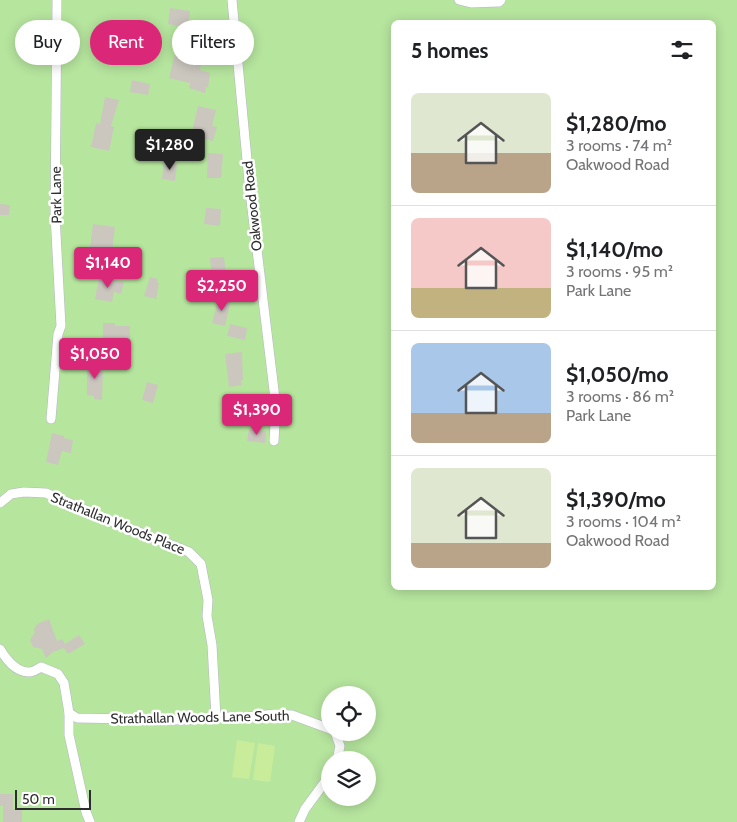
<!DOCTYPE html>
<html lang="en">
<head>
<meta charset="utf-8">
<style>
  body { margin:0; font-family:Cabin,sans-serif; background:#f2f2f2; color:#202124; height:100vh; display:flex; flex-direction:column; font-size:19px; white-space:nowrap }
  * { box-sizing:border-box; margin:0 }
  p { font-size:16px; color:#757577 }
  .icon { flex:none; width:28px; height:28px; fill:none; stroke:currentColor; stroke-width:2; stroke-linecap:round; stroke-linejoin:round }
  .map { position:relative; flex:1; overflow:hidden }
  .sheet { position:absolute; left:391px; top:20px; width:325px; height:570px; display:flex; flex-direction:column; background:#fff; border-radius:8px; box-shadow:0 2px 12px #0003 }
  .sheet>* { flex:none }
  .guide { position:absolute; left:15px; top:20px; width:301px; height:45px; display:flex; gap:10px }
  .controls { position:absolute; left:321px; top:686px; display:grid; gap:10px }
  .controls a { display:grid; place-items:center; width:55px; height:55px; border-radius:50%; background:#fff; box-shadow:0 2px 12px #0003; font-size:25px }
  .scale { position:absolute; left:15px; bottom:12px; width:76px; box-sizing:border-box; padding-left:5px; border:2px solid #2e2e2e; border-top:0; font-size:14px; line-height:18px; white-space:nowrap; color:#2e2e2e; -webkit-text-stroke:4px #fff; paint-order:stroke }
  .price { position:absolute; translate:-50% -42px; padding:0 11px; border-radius:5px; background:#db2777; color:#fff; font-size:16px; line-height:32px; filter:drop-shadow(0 1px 2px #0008) }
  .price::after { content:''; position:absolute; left:50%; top:30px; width:15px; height:11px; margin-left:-8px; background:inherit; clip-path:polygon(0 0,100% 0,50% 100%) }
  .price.active { background:#222; color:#fff }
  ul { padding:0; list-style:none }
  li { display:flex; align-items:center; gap:15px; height:125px; padding:0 20px }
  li+li { border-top:1px solid #e0e0e0 }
  li span { display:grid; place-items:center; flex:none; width:140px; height:100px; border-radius:8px; color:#555 }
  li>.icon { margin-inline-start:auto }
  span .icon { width:60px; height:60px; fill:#fffc; stroke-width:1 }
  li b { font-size:21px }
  h2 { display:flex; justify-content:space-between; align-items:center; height:60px; padding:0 20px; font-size:21px }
  .pill { padding:0 18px; border-radius:22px; background:#fff; box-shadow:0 2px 12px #0003; font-size:18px; line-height:45px }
  .pill.active { background:#db2777; color:#fff }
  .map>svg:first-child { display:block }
</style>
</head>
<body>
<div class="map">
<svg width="737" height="822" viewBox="0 0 737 822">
  <rect width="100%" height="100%" fill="#efe9e1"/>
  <path fill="#b6e59e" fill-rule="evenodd" d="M0 0H737V822H0ZM394 22H714V588H394ZM330 695H368V732H330ZM330 760H368V798H330Z"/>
  <g fill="#c9ec9a">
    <path d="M237 740 255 743 249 779 232 777Z"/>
    <path d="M258 743 275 746 270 782 253 780Z"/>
  </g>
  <g fill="#cbc7bf">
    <path d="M170 8 190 11 188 28 168 24Z"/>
    <path d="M100 30 117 35 114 46 122 48 119 59 94 51Z"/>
    <path d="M182 49 200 54 198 60 202 61 200 70 210 73 208 88 206 87 205 93 189 88 190 83 169 78 175 54 180 55Z"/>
    <path d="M132 80 150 84 148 95 130 92Z"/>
    <path d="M105 97 119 100 111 126 114 127 109 151 91 147 96 123 100 124Z"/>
    <path d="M198 106 216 110 212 126 217 127 213 141 191 136Z"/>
    <path d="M208 153 223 154 221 178H207Z"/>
    <path d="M164 161 177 163 175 181 162 179Z"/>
    <path d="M0 204 10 205 9 215H0Z"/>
    <path d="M206 208 221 209 220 226 204 224Z"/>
    <path d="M93 224 115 227 111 262 98 260V257L89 255Z"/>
    <path d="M224 257 227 283 213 285 210 258Z"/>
    <path d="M99 277 124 282 121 294 114 292 112 302 95 299Z"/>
    <path d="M150 277 158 279 157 283H159L156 299 144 296Z"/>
    <path d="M219 297 231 300 225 326 212 323Z"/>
    <path d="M103 323H115V326H130V344H128V347L111 346 112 339 103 338Z"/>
    <path d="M230 324 247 328 245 340 227 336Z"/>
    <path d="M242 352 243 380H241L242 385 229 387 225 354Z"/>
    <path d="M87 361H99L98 370 103 371 102 400 94 399V396L87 395Z"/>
    <path d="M147 382 158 385 153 403 142 400Z"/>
    <path d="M225 399 237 400V406H243L242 423 223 422Z"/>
    <path d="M249 429 266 431 265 443 247 441Z"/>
    <path d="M52 433 64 436V438L73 440 71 453 62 451 58 465 46 462Z"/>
    <path d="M49 619 57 641 62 639 65 644 79 635 85 644 68 654 64 648 53 652 46 658 42 649 33 647 30 640 35 632 34 629 37 624Z"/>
    <path d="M0 794H13V809H22V822H3V806H0Z"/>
  </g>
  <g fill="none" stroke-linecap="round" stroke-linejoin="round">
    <defs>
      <g id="street">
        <path d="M232 0 250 192 276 407 274 441"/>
        <path d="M459 0 471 3 499 2 501 0"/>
        <path d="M51 419 58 334 61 326 55 215 57 0"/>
        <path d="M0 503 11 494 24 492 46 493 118 524 189 552 201 564 208 600 207 616 212 645 216 717"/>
        <path d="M0 649C6 659 15 672 29 672 32 672 38 669 41 667L58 674 64 683 69 713V735L86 812 90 822"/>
        <path d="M69 713 77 718 183 720 216 717H246L275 714 292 715 330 729"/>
        <path d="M335 732 340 746 337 760"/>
        <path d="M299 822 305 809 330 775"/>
      </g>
    </defs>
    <use href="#street" stroke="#b4b7c1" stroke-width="10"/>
    <use href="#street" stroke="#fff" stroke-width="9"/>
  </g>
  <g text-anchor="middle" stroke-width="5" stroke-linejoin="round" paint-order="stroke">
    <g font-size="14" fill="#2e2e2e" stroke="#fff">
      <text transform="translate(56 195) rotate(-91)" y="5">Park Lane</text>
      <text transform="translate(252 206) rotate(-96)" y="5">Oakwood Road</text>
      <text transform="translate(118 523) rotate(22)" y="5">Strathallan Woods Place</text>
      <text transform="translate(200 717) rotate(-1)" y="5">Strathallan Woods Lane South</text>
    </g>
  </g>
</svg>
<div class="controls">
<a><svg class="icon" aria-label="locate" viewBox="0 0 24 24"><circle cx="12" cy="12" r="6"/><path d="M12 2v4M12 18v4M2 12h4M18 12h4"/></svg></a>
<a><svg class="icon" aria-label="layers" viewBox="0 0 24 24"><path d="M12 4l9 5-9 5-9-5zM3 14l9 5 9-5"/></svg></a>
</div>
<div class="scale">50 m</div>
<b class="price active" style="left:170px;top:171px">$1,280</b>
<b class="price" style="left:108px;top:289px">$1,140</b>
<b class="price" style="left:222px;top:312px">$2,250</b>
<b class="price" style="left:95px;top:380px">$1,050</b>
<b class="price" style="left:257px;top:436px">$1,390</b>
<div class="guide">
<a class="pill">Buy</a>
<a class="pill active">Rent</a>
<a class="pill">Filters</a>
</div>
<section class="sheet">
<h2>5 homes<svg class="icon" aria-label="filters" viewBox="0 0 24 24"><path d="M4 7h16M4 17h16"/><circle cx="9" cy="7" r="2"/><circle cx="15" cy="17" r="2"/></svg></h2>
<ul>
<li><span style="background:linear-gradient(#dfe7d0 60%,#b9a48a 0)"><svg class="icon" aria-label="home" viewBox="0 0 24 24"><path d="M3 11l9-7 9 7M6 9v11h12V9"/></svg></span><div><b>$1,280/mo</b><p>3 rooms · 74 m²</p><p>Oakwood Road</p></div></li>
<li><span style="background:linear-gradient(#f6c9c9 70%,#c2b280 0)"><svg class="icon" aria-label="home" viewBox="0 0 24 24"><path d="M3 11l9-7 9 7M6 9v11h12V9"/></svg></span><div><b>$1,140/mo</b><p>3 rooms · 95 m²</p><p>Park Lane</p></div></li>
<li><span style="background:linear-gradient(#a9c7e8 70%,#b9a48a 0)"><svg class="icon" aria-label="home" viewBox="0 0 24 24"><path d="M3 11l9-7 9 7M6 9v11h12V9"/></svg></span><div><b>$1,050/mo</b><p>3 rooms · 86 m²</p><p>Park Lane</p></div></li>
<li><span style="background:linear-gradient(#dfe7d0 75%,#b9a48a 0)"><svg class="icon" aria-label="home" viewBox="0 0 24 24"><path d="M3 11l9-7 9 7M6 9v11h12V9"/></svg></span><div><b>$1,390/mo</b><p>3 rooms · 104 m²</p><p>Oakwood Road</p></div></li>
</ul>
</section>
</div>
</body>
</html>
